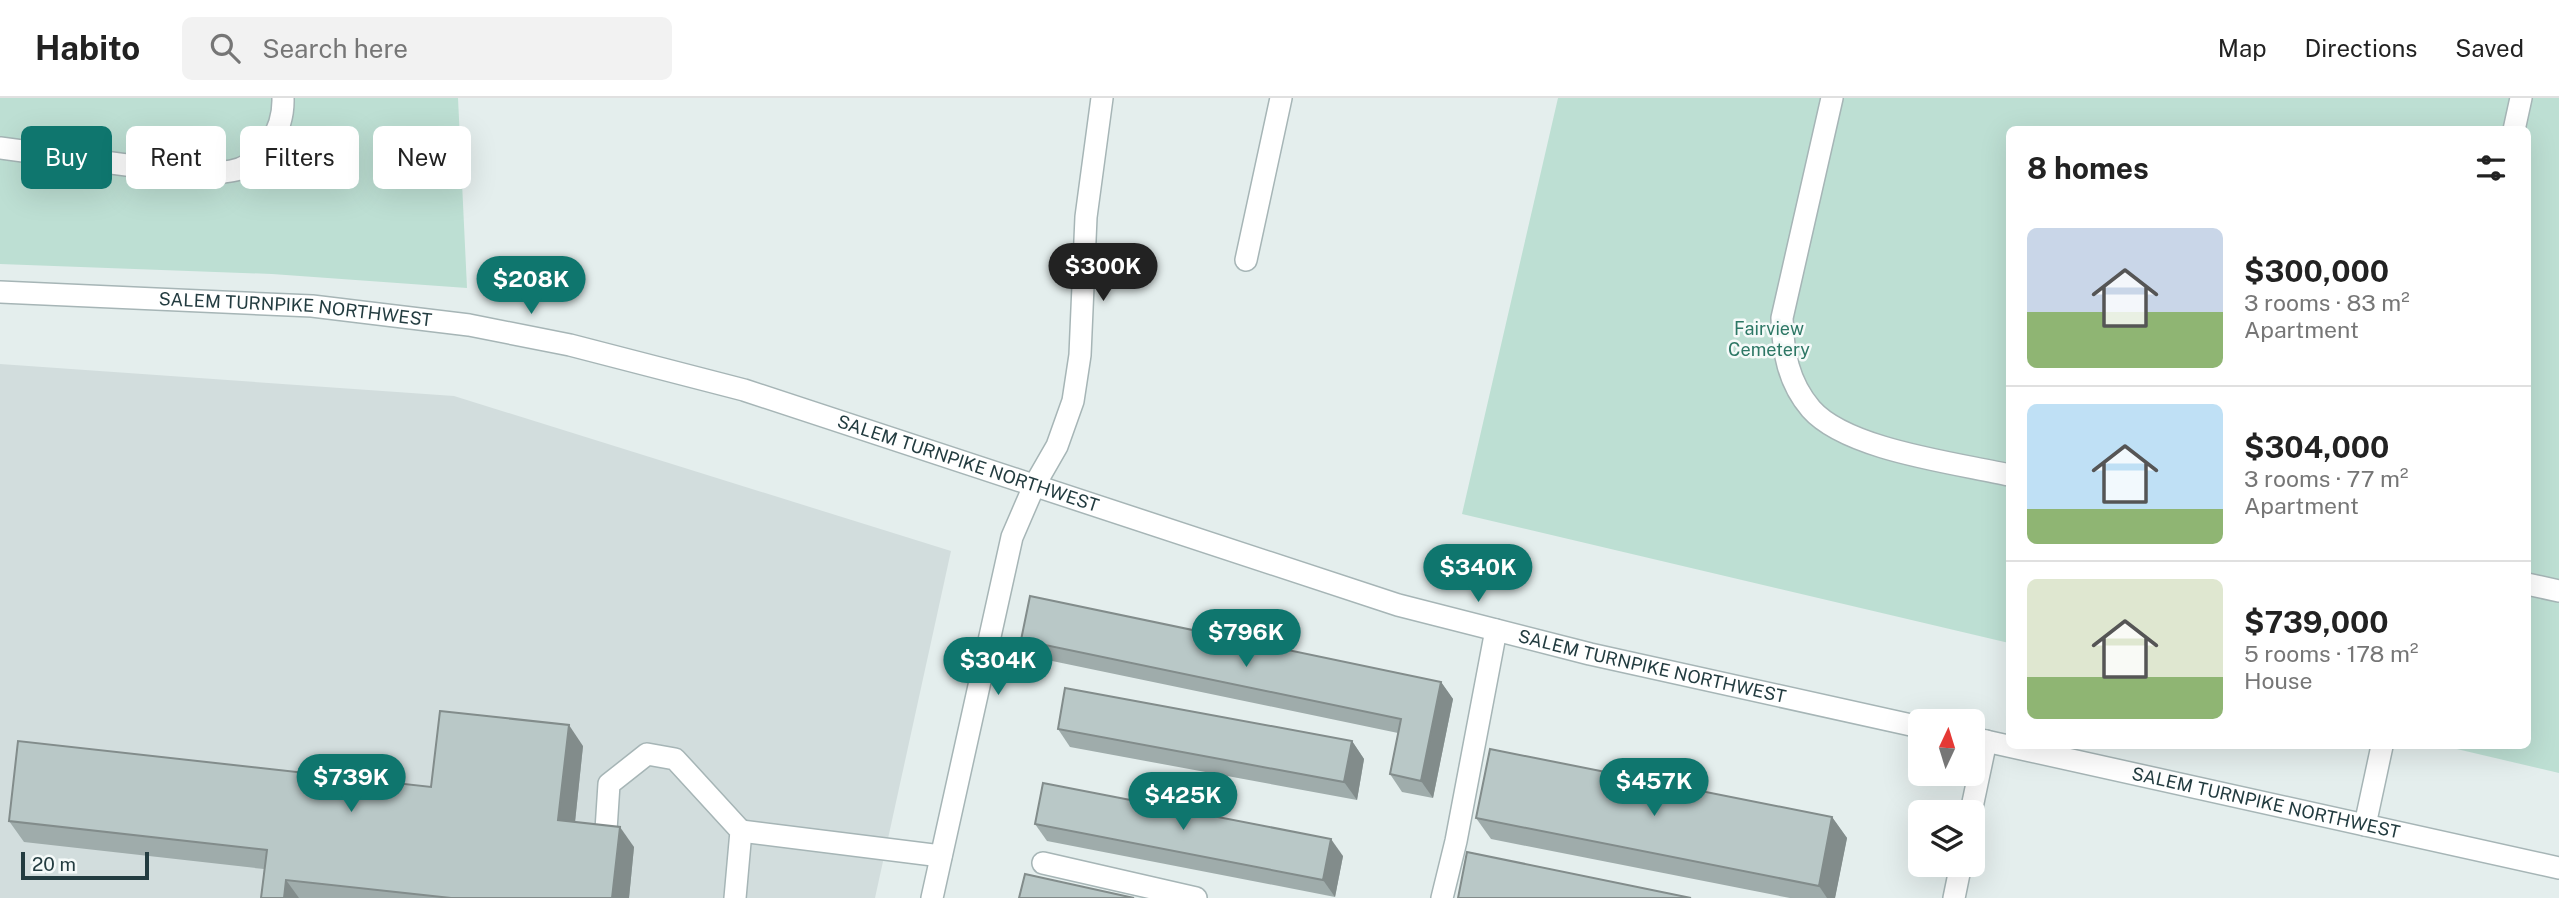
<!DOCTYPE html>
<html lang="en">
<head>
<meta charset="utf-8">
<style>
  body { margin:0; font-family:"Public Sans",sans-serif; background:#f2f2f2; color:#222; height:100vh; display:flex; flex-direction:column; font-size:26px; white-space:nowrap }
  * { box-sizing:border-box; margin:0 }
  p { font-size:23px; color:#767676 }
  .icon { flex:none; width:38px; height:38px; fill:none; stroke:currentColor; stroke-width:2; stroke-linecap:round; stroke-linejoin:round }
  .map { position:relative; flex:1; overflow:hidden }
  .details { position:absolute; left:2006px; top:28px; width:525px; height:623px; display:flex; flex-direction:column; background:#fff; border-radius:10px; box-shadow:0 7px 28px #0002 }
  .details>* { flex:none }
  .top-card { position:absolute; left:21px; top:28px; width:665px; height:63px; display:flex; gap:14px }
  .needle { width:46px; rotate:4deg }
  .fabs { position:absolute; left:1908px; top:611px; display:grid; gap:14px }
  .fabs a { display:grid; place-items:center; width:77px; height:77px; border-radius:10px; background:#fff; box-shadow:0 7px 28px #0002; font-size:35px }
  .scale { position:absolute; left:21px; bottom:18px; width:128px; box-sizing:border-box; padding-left:7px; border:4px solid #233c40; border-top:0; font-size:19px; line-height:24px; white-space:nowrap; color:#233c40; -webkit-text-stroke:5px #f5faf9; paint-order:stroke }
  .price { position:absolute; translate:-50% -60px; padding:0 16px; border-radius:24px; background:#0f766e; color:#fff; font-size:23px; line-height:46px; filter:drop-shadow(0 2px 4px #0008) }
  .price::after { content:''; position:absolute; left:50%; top:42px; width:21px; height:16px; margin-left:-10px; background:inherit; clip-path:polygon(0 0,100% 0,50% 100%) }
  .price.on { background:#222; color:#fff }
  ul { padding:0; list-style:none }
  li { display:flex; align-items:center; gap:21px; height:175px; padding:0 21px }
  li+li { border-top:2px solid #e0e0e0 }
  li span { display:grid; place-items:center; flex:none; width:196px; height:140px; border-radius:10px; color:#555 }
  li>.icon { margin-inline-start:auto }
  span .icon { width:84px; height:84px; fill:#fffc; stroke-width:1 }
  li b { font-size:30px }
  h2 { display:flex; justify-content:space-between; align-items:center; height:84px; padding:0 21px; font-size:30px }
  .chip { padding:0 24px; border-radius:10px; background:#fff; box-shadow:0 7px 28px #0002; font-size:24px; line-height:63px }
  .chip.on { background:#0f766e; color:#fff }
  header { display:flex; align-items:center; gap:42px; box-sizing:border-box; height:98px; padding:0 35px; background:#fff; border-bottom:2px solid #e0e0e0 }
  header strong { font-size:33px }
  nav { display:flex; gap:38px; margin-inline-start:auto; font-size:24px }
  .search { width:490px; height:63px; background:#f2f2f2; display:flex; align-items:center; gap:18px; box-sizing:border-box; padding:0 24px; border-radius:10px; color:#767676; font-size:26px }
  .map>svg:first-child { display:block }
</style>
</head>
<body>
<header>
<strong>Habito</strong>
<div class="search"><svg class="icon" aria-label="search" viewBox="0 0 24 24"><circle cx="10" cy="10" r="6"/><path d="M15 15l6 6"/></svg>Search here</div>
<nav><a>Map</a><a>Directions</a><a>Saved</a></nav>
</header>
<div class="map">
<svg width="2559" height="800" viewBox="0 0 2559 800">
  <rect width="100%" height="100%" fill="#e4eeed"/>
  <path fill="#d2dddd" d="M0 266 454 298 951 453 875 800H0Z"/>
  <g fill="#bddfd3">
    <path d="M0 0H458L467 190 272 176 0 166Z"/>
    <path d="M1558 0H2559V675L2444 648H2527V32H2009V545L1462 416Z"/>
  </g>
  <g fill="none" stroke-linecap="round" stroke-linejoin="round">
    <defs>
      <g id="minor">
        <path d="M1832 0 1782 220C1783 254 1788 284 1811 311 1847 352 1956 365 2009 377"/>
        <path d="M2514 32 2521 0"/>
        <path d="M0 50C45 56 89 62 134 68 166 72 199 79 231 73 264 67 284 31 283 0"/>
        <path d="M1246 162 1281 0"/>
        <path id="s1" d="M0 194 312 208 469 227 570 247 744 292 1398 507 1590 556 1920 629"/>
        <path d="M2527 486 2559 493"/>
        <path id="s2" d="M1972 640 2559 770"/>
        <path d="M1971 714 1986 643"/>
        <path d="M2365 727 2382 648"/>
        <path d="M606 732 609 686 647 656 675 661 741 733 735 800"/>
        <path d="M741 733 941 758"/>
        <path d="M1043 765 1196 800"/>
        <path d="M932 800 1012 439 1034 388 1057 348 1073 303 1080 257 1086 119 1102 0"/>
        <path d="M1442 800 1456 743 1496 532"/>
        <path d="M1954 800 1961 766"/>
      </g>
    </defs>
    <use href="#minor" stroke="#a6b5b6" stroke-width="24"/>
    <use href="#minor" stroke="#fff" stroke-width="21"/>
  </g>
  <g fill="#9facab">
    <path d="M1021 542 1441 584 1453 601 1433 700 1402 694 1390 676 1398 635 1033 559Z"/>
    <path d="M1058 631 1352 643 1364 661 1357 702 1070 649Z"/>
    <path d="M583 648 575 724 634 749 629 800H261L264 771 24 744 9 723 431 689Z"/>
    <path d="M1832 719 1847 740 1835 800H1790L1491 741 1476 720Z"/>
    <path d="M1035 726 1343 758 1335 799 1047 743Z"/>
  </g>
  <g fill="#828c8b">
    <path d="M1441 584 1453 601 1433 700 1421 683Z"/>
    <path d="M569 627 583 648 573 743 558 722Z"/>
    <path d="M1352 643 1364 661 1357 702 1344 684Z"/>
    <path d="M1832 719 1847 740 1835 800H1827L1819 788Z"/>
    <path d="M620 729 634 749 629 800H612Z"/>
    <path d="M1331 741 1343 758 1335 799 1323 782Z"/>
    <path d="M286 782 299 800H284Z"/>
  </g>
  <g fill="#b9c8c7" stroke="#828c8b" stroke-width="2">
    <path d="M1030 498 1441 584 1421 683 1390 676 1401 621 1021 542Z"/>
    <path d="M1065 590 1352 643 1344 684 1058 631Z"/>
    <path d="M440 613 569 627 558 722 620 729 612 800H451L286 782 284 800H261L267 752 9 723 18 643 431 689Z"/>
    <path d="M1490 651 1832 719 1819 788 1476 720Z"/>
    <path d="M1043 685 1331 741 1323 782 1035 726Z"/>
    <path d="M1467 754 1691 800H1458Z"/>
    <path d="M1025 776 1134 800H1019Z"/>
  </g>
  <g text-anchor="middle" stroke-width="5" stroke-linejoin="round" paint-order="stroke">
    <g font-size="18" fill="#233c40" stroke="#f5faf9">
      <text dy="6" stroke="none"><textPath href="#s1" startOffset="296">SALEM TURNPIKE NORTHWEST</textPath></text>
      <text dy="6" stroke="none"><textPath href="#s1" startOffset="989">SALEM TURNPIKE NORTHWEST</textPath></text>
      <text dy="6" stroke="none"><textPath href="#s1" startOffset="1703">SALEM TURNPIKE NORTHWEST</textPath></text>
      <text dy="6" stroke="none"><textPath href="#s2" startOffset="301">SALEM TURNPIKE NORTHWEST</textPath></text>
    </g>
    <g font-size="18" fill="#2d7765" stroke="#f5faf9">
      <text x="1769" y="237">Fairview<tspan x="1769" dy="21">Cemetery</tspan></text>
    </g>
  </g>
</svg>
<div class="fabs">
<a><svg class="needle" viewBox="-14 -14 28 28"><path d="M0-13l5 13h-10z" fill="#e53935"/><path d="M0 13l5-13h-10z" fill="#767676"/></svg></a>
<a><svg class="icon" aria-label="layers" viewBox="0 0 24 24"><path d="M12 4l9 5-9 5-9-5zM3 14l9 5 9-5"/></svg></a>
</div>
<div class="scale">20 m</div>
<b class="price on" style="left:1103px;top:205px">$300K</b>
<b class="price" style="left:531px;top:218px">$208K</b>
<b class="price" style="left:1478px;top:506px">$340K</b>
<b class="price" style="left:1246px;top:571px">$796K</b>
<b class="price" style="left:998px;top:599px">$304K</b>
<b class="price" style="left:351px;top:716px">$739K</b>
<b class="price" style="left:1654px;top:720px">$457K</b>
<b class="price" style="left:1183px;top:734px">$425K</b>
<div class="top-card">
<a class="chip on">Buy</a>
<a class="chip">Rent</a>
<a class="chip">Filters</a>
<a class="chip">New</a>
</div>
<section class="details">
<h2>8 homes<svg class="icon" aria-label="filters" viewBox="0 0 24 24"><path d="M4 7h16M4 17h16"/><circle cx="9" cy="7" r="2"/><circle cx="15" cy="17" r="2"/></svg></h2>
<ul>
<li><span style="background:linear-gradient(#c9d6e8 60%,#8fb573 0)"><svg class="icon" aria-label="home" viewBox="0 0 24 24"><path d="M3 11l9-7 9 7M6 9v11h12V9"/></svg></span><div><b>$300,000</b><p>3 rooms · 83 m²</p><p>Apartment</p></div></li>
<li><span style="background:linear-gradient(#bfe0f5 75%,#8fb573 0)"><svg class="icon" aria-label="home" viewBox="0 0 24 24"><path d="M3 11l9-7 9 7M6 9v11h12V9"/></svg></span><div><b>$304,000</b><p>3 rooms · 77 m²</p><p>Apartment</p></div></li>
<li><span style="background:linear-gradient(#dfe7d0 70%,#8fb573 0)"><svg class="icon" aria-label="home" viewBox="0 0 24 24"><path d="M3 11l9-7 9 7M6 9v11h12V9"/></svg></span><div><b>$739,000</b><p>5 rooms · 178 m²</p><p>House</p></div></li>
</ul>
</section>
</div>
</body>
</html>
